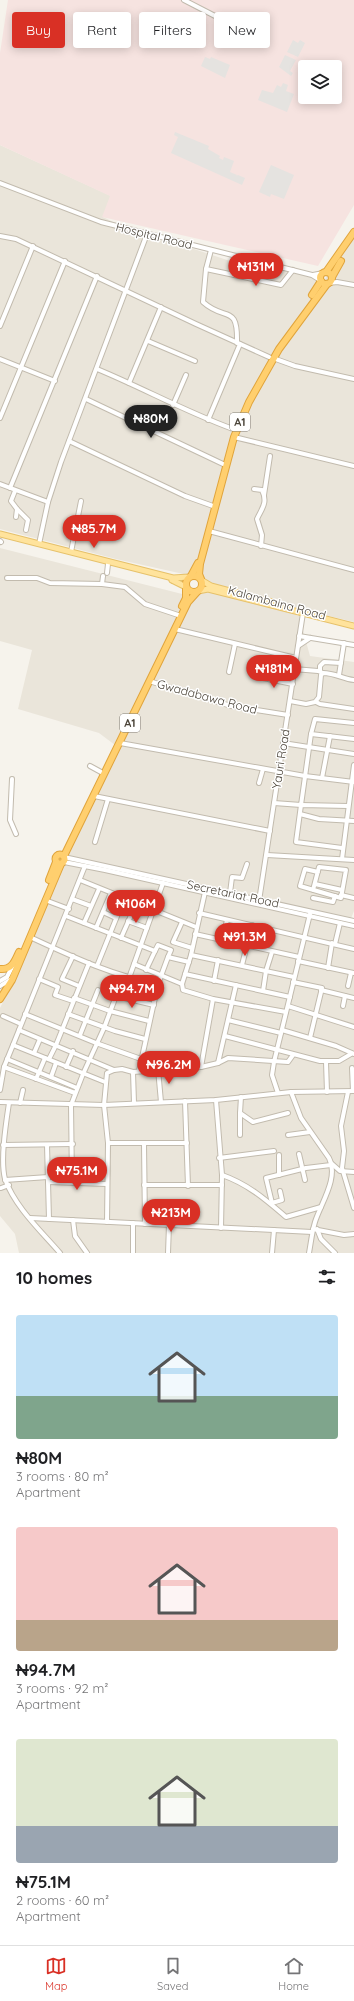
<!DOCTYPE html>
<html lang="en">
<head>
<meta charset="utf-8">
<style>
  body { margin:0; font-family:Quicksand,sans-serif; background:#f6f6f6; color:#202124; height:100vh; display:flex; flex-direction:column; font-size:15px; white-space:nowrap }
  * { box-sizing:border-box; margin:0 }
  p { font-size:13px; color:#757577 }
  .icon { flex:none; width:22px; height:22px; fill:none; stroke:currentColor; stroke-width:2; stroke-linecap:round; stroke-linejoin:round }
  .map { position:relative; height:1253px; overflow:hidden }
  .details { display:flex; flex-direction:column; background:#fff; flex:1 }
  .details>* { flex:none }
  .banner { position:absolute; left:12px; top:12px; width:330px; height:36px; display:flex; gap:8px }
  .buttons { position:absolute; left:298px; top:60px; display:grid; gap:8px }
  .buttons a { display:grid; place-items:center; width:44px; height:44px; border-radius:4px; background:#fff; box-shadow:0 2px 10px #0003; font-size:20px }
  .price { position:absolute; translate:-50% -34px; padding:0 9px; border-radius:14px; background:#d93025; color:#fff; font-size:13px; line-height:26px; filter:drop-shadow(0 1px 2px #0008) }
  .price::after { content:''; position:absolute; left:50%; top:24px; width:12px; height:9px; margin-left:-6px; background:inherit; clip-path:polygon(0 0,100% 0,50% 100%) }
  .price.selected { background:#222; color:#fff }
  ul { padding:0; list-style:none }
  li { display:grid; align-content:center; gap:8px; height:212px; padding:0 16px }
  li span { display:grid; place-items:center; height:124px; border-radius:4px; color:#555 }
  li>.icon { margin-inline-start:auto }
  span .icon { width:72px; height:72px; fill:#fffc; stroke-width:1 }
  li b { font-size:17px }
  h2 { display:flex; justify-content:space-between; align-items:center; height:48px; padding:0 16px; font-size:17px }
  .chip { padding:0 14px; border-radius:4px; background:#fff; box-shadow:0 2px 10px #0003; font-size:14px; line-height:36px }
  .chip.selected { background:#d93025; color:#fff }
  .tab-bar { display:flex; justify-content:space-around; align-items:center; height:56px; border-top:1px solid #e0e0e0; background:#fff; font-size:11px; color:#757577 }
  .tab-bar a { display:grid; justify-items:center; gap:2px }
  .tab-bar .selected { color:#d93025 }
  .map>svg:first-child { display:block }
</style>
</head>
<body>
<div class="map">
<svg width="354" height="1253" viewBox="0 0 354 1253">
  <rect width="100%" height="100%" fill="#f6f3ec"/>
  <path fill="#eae5da" d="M0 145 111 196 103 217 146 238 185 246 233 262 277 268 325 279 354 231V622L228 592 299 616 310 656 354 662V911L347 928 354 929V1253H19L15 1234 0 1216V1008L15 978 63 864 119 748 99 733 18 709 32 650 0 641V548L194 597 206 579 116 559 0 529Z"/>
  <path fill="#f6e3e0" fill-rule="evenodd" d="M8 0H354V205L318 266 102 217 110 196 0 145V53ZM305 67H335V97H305Z"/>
  <g fill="#e5e3e0">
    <path d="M226 18 240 25 233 42 214 34 220 19 225 21Z"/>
    <path d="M293 40 298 43 300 40 305 43 298 57 287 52Z"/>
    <path d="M285 55 296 60 290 71 293 73 291 76 279 67Z"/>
    <path d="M205 57 210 59 211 57 230 65 225 78 201 66Z"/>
    <path d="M283 83 288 85 286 91 294 94 287 112 258 100 262 90 273 93 277 85 281 87Z"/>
    <path d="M175 132 209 146 208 149 220 156 219 158 223 160 224 157 234 161 230 172 237 175 236 176 238 175 245 178 242 185 171 153 178 137 174 135Z"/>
    <path d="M271 165 294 175 284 199 271 194 270 197 259 192Z"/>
  </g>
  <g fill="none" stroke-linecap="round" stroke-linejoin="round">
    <defs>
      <g id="minor">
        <path d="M184 0 215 16"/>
        <path d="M0 183 101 222 312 275 320 280"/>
        <path d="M0 236 16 239 196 324 269 357"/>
        <path d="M211 250 206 269 203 302C225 322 238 303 237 343"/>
        <path d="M206 269 281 285 293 270"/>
        <path d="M313 275 323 273"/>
        <path d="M329 283 337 282 354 285"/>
        <path d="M0 326 33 246"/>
        <path d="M148 341 195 361"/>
        <path d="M273 358 295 366 354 379"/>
        <path d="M0 359 55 381"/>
        <path d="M97 369C143 388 186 412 233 429"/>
        <path d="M129 383 161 307"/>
        <path d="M86 399 223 464"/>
        <path d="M173 405 186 375"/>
        <path d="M0 418 65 261"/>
        <path d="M208 420 240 344"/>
        <path d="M234 437 354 466"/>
        <path d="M69 441 185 496 213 506"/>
        <path d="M0 484 48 502"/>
        <path d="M10 488 97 276"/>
        <path d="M254 489 262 490C268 503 262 508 257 519L262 535 261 546"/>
        <path d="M15 491 11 501 17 509 16 517"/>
        <path d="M264 495 270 456"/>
        <path d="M17 509 28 520 26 530"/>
        <path d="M209 531 354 570"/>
        <path d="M0 541 1 542"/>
        <path d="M39 544 48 502 61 462 147 234"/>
        <path d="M71 552 81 501"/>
        <path d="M107 573 108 564"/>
        <path d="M7 578H37L50 583 102 584 125 587 145 604 178 615"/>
        <path d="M102 584 103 576"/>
        <path d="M175 629 296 658"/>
        <path d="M299 636 354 645"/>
        <path d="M298 646 310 638"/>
        <path d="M294 669 318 671 323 673"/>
        <path d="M320 671V666L324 662 341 663"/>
        <path d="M229 672 235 644"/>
        <path d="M339 675 344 643"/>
        <path d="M258 677 293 684"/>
        <path d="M149 681 231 706 288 715"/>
        <path d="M290 701 306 704 315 702 319 697 321 675 323 673C335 673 343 679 354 680"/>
        <path d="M316 702 320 704 354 709"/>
        <path d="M311 734 354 739"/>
        <path d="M120 743 305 776 354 782"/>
        <path d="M283 743 354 754"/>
        <path d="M90 766 101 772"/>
        <path d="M322 778 330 736"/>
        <path d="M12 779 10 820 16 834"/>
        <path d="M259 783 263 769"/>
        <path d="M94 796 270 831"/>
        <path d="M274 803 301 805 311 734 315 719 354 723"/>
        <path d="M300 814 319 819 354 821"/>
        <path d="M95 842 108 799"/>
        <path d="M342 848 296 842 301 805 348 806"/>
        <path d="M267 855 354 860"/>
        <path d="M64 857 354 921"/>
        <path d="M342 859 354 765"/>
        <path d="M64 862 105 870 354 926"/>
        <path d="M80 880 196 927"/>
        <path d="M315 884 342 890"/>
        <path d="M313 890 319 867 346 870 341 898 300 886 305 869 318 872"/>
        <path d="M205 892 191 955 182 984 183 990 213 999 286 1012"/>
        <path d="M230 893 232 877 242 878 247 864"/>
        <path d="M341 895 354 898"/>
        <path d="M313 898 333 902 335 896"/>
        <path d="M72 899 91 906"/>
        <path d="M45 900 69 909"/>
        <path d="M259 901 303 613"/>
        <path d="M103 912 116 918"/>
        <path d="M199 913 354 949"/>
        <path d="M66 916 155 951 146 970"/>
        <path d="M128 921 147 928"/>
        <path d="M182 922 173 942 192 948"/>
        <path d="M84 923 99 889"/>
        <path d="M96 928 111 893"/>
        <path d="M195 934 299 957"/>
        <path d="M30 937C71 956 113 976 158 984"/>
        <path d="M121 938 136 904"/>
        <path d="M222 941 227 920"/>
        <path d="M335 944 340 923"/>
        <path d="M155 951 158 945 171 950 168 957"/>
        <path d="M191 955 294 977"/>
        <path d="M73 956 62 979 79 986"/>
        <path d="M298 961 354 973"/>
        <path d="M134 964 182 984"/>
        <path d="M242 965 252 925"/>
        <path d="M97 966 124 899"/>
        <path d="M328 968 332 943"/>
        <path d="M185 974 290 997"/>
        <path d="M39 979 58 987 55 995 73 1001"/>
        <path d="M0 981 7 977 13 965"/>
        <path d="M214 981 218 960"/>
        <path d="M293 982 322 988 310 1038"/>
        <path d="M0 986 10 980"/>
        <path d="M348 986 351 973"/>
        <path d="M321 990 354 998"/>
        <path d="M263 991 266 971 272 952"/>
        <path d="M116 996 154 1005"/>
        <path d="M74 998 110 1011 149 1021"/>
        <path d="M288 1006 354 1027"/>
        <path d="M343 1006 345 996"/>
        <path d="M25 1014 96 1043 141 1059"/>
        <path d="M68 1014 115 1031 145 1039"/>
        <path d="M3 1016 21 1024"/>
        <path d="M228 1020 281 1033"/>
        <path d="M19 1030 114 1070 122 1069 133 1072 201 1067 218 1063 228 1058 288 1062 293 1055"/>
        <path d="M282 1030 336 1046 354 1054"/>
        <path d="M80 1035 98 990"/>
        <path d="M225 1036 320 1061H339L351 1054"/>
        <path d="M13 1045 105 1082"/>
        <path d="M34 1053 40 1039"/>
        <path d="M7 1059 77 1088"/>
        <path d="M49 1059 56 1045 89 963"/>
        <path d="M326 1062 327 1092"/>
        <path d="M218 1063 236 985"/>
        <path d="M4 1067 75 1093"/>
        <path d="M66 1067 73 1051"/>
        <path d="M201 1067 213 999"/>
        <path d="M352 1068 353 1091"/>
        <path d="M158 1069 161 1102"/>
        <path d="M139 1071 158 984 168 957 189 962"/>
        <path d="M133 1072 134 1103"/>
        <path d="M51 1077 56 1063"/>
        <path d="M36 1079 45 1058"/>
        <path d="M0 1090 4 1067 13 1045 85 866"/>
        <path d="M291 1092 301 1118 329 1158C339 1178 321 1203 315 1222 312 1232 311 1242 309 1253"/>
        <path d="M348 1092 341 1126 344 1151 342 1168 354 1208"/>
        <path d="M278 1093 272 1075 274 1062 310 914"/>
        <path d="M241 1097 240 1113 253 1122 288 1113"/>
        <path d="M216 1100 222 1175 221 1228"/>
        <path d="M185 1101 188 1186"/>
        <path d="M0 1102 104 1105 216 1100 291 1092 354 1091"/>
        <path d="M9 1103C6 1123 0 1160 5 1179 15 1207 41 1231 60 1253"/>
        <path d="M20 1103 23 1090"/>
        <path d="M240 1113V1135"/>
        <path d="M288 1135 310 1132"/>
        <path d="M108 1143H187"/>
        <path d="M144 1144 145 1224"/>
        <path d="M3 1145 73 1144"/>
        <path d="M47 1145 49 1219"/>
        <path d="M299 1154 305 1180"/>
        <path d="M219 1158 274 1151"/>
        <path d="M331 1163 340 1171 354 1172"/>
        <path d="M222 1175C248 1184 266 1200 286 1217L321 1207"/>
        <path d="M279 1175V1155"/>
        <path d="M5 1180 48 1177"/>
        <path d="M48 1182 107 1184"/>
        <path d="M72 1182 71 1105 83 1074 104 1028 116 996 122 984 129 978 163 883"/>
        <path d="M144 1185H222"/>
        <path d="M1 1188 9 1185"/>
        <path d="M280 1191 282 1200 272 1203 266 1178 306 1168 331 1165"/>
        <path d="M30 1218 312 1232"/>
        <path d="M73 1220 75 1236 87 1253"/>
        <path d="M107 1222 108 1143 104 1105 107 1073 114 1070"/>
        <path d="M313 1229 344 1235 354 1234"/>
        <path d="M317 1229 321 1239 335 1253"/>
        <path d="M133 1253V1223"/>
        <path d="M168 1253 169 1225"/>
        <path d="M272 1253 274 1230"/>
      </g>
      <g id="major">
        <path d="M0 534 173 578 189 577"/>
        <path d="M172 580 186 587"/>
        <path d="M201 580 211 586 276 603"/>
        <path d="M198 591 208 589 354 626"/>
      </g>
      <g id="highway">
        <path d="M326 272 354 232"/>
        <circle cx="326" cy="278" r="6"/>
        <path d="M332 277 341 261"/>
        <path d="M312 295 321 281"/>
        <circle cx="194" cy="584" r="8"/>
        <path d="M191 576 198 563"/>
        <path d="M201 579 199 574 200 564 234 437 249 402 279 349 327 284"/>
        <path d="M182 606 186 598V588"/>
        <circle cx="60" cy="859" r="4.5"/>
        <path d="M64 856 188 602 197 592"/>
        <path d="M49 880 56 862"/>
        <path d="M0 969C12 970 15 961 19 952"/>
        <path d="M0 999 12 980 61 864"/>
      </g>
    </defs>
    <use href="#minor" stroke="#c2bbae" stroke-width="6"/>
    <use href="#major" stroke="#e6c16a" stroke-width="7"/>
    <use href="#highway" stroke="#e0a43c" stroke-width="8"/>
    <use href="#minor" stroke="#fff" stroke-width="4"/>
    <use href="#major" stroke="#ffe39c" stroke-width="5"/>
    <use href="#highway" stroke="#ffcf6e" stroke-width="6"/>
  </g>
  <g text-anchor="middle" stroke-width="3" stroke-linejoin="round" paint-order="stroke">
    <g fill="#fff" stroke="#817c74" stroke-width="1">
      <rect x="230" y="413" width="20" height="18" rx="3"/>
      <rect x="120" y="714" width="20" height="18" rx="3"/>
    </g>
    <g font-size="11" font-weight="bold" fill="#4b4439">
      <text x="240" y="426">A1</text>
      <text x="130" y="727">A1</text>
    </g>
    <g font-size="12" fill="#4b4439" stroke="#fff">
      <text transform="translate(154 236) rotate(14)" y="4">Hospital Road</text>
      <text transform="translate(277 603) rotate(15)" y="4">Kalambaina Road</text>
      <text transform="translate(207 697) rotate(15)" y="4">Gwadabawa Road</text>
      <text transform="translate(281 759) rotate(-81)" y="4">Yauri Road</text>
      <text transform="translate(233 894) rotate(12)" y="4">Secretariat Road</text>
    </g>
  </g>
</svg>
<div class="buttons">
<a><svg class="icon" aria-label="layers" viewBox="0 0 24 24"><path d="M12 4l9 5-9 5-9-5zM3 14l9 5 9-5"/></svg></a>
</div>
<b class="price" style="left:256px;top:287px">₦131M</b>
<b class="price selected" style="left:151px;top:439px">₦80M</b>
<b class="price" style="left:94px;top:549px">₦85.7M</b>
<b class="price" style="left:274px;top:689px">₦181M</b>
<b class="price" style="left:136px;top:924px">₦106M</b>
<b class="price" style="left:245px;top:957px">₦91.3M</b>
<b class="price" style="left:132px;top:1009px">₦94.7M</b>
<b class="price" style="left:169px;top:1085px">₦96.2M</b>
<b class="price" style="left:77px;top:1191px">₦75.1M</b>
<b class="price" style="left:171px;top:1233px">₦213M</b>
<div class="banner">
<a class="chip selected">Buy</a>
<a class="chip">Rent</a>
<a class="chip">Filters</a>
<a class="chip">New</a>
</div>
</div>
<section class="details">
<h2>10 homes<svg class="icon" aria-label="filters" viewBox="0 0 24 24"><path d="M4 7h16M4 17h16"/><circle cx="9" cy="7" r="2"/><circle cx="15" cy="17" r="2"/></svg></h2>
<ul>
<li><span style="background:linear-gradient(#bfe0f5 65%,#7fa58c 0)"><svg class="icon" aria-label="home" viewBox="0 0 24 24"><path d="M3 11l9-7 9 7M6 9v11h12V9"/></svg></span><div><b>₦80M</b><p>3 rooms · 80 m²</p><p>Apartment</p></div></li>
<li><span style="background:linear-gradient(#f6c9c9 75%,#b9a48a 0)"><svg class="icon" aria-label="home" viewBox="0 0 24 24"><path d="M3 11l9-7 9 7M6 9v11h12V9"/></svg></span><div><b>₦94.7M</b><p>3 rooms · 92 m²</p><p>Apartment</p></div></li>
<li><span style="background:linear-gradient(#dfe7d0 70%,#9aa5b1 0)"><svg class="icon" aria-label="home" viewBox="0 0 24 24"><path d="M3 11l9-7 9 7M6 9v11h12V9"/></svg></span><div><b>₦75.1M</b><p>2 rooms · 60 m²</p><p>Apartment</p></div></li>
</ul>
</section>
<nav class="tab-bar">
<a class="selected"><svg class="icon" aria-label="map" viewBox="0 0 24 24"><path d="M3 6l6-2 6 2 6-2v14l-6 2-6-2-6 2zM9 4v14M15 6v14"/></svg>Map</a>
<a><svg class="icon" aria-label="saved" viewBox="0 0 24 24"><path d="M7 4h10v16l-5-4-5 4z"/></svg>Saved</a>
<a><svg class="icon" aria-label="home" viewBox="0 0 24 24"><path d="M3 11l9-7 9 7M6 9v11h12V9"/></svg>Home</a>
</nav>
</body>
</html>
